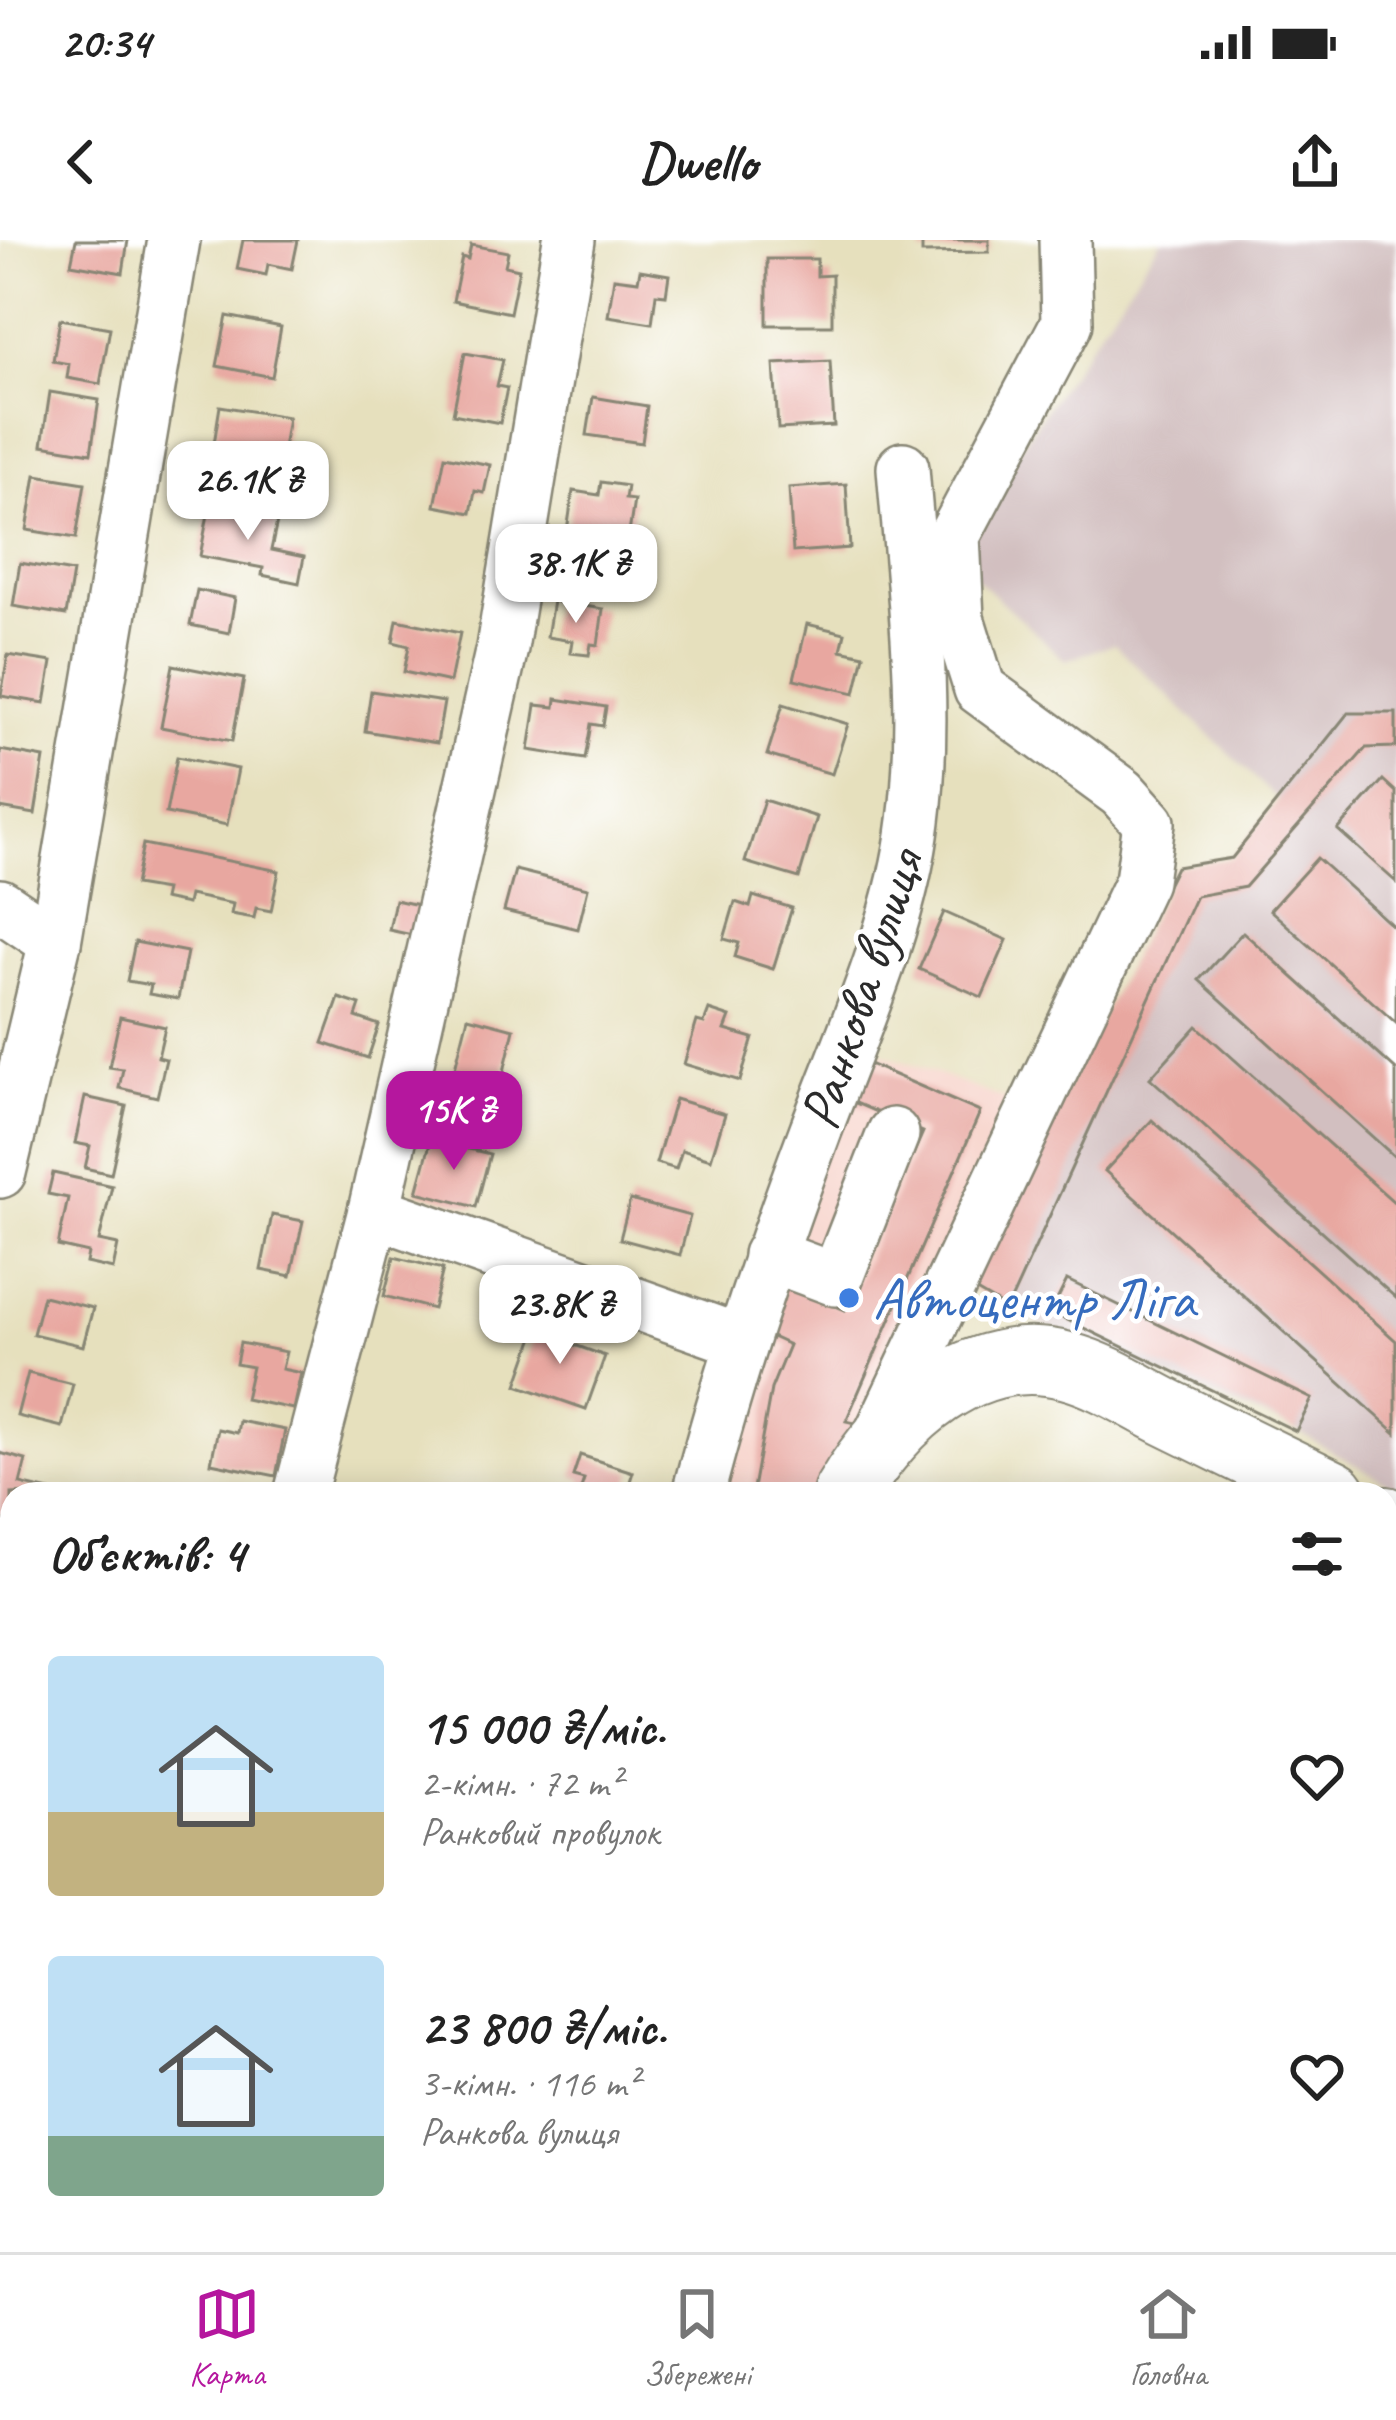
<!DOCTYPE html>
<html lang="uk">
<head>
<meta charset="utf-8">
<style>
  body { margin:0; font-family:Caveat,sans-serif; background:#f2f2f2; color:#222; height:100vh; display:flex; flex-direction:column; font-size:45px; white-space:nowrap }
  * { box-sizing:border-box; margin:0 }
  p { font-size:39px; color:#767676 }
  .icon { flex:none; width:66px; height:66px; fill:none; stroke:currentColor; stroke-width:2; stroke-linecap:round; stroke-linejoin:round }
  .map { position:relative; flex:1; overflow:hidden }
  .drawer { position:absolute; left:0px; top:1242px; width:1398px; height:771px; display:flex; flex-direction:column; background:#fff; border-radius:36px 36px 0 0; box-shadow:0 6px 30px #0003 }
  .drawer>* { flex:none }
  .price { position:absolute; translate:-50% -102px; padding:0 27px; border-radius:24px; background:#fff; color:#222; font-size:39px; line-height:78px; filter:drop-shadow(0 3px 6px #0008) }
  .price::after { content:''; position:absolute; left:50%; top:72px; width:36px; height:27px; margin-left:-18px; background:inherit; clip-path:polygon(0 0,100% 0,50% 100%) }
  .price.active { background:#b5179e; color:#fff }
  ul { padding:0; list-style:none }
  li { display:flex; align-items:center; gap:36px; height:300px; padding:0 48px }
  li span { display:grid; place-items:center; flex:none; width:336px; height:240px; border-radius:12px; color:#555 }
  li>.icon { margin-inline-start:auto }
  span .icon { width:144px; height:144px; fill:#fffc; stroke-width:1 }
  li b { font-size:51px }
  h2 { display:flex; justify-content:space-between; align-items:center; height:144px; padding:0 48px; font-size:51px }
  .status { display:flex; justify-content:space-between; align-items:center; height:84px; padding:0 60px; background:#fff; direction:ltr }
  .status svg { height:33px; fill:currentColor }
  header { display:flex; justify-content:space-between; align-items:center; height:156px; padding:0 48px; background:#fff; font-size:54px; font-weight:600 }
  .dock { display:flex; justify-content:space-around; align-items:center; height:168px; border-top:3px solid #e0e0e0; background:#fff; font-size:33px; color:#767676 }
  .dock a { display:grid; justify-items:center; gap:6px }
  .dock .active { color:#b5179e }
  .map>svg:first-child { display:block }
</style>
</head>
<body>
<div class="status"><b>20:34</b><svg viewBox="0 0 49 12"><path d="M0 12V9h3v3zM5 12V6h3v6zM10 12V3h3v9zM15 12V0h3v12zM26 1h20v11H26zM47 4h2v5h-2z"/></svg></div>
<header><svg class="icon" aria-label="back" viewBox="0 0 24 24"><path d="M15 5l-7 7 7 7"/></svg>Dwello<svg class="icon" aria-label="share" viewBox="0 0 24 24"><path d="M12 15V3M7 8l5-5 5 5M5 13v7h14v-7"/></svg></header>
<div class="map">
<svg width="1396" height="2012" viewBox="0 0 1396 2012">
  <rect width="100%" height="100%" fill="#fff"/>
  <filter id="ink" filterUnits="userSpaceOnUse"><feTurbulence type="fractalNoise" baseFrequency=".00833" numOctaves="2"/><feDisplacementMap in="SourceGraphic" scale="24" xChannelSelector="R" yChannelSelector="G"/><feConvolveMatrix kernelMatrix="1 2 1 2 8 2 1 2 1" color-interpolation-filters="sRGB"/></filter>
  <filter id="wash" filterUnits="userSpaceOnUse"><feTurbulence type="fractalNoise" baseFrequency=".004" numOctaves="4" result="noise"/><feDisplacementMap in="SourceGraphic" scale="48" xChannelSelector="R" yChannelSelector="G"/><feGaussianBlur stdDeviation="2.7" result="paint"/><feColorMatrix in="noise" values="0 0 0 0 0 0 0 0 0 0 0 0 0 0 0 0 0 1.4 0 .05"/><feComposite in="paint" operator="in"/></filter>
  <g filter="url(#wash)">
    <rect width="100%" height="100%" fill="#e6e0bd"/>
    <path fill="#f7d1c8" d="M849 801 1033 870 846 1254H698Z"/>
    <path fill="#d2bfc0" d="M1161 0H1396V1248L1296 1191 1026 1078 968 1046 1176 627 1232 618 1278 560 1114 404 1065 420 969 332 965 288Z"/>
    <g id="blocks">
      <g fill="#e8a7a0">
        <path d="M76 0H128L123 33 71 24Z"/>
        <path d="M243 0H298L292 29 268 24 266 35 237 29Z"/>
        <path d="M922 0H989V12L922 13Z"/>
        <path d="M471 5 508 12 505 26 519 29 510 73 453 61 462 17 468 19Z"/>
        <path d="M767 19H817V36L832 35V85H767Z"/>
        <path d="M640 30 669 35 666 55 656 54 652 83 608 76 614 38 638 41Z"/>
        <path d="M227 76 281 87 272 137 217 126Z"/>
        <path d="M60 79 110 88 100 144 67 138 69 124 53 121Z"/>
        <path d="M465 113 503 120 497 146 507 148 500 183 453 174Z"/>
        <path d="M830 121 834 186 778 189 774 124Z"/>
        <path d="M50 152 99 160 91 213 42 205Z"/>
        <path d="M593 157 647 166 642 203 587 195Z"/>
        <path d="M220 166 288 177 281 221 213 210Z"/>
        <path d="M445 216 490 225 484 253 475 251 471 273 435 266Z"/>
        <path d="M36 235 85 243 76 298 27 290Z"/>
        <path d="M601 242 627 246 625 259 634 260 628 300 567 291 573 251 599 255Z"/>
        <path d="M846 244 850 308 793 312 789 248Z"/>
        <path d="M210 264 278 277 271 310 304 317 299 343 262 335 263 328 200 316Z"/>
        <path d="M20 323 73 332 66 375 13 366Z"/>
        <path d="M197 350 235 358 229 393 190 385Z"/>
        <path d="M553 361 603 369 598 405 591 404 589 415 570 413 572 401 547 397Z"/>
        <path d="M397 380 460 393 450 442 404 432 409 406 393 402Z"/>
        <path d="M807 384 845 393 841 410 864 415 855 453 794 439Z"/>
        <path d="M8 415 52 422 45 463 1 456Z"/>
        <path d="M173 425 244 439 232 501 161 487Z"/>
        <path d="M371 451 444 462 437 503 365 491Z"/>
        <path d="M556 459 606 467 603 486 591 484 585 519 529 510 536 465 555 467Z"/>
        <path d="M783 464 848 484 832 534 767 515Z"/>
        <path d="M1348 473H1396V507L1366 508 1245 647 1196 656 1007 1069 968 1046 1176 627 1232 618Z"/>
        <path d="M0 510 44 518 35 574 0 568Z"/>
        <path d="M177 517 238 529 227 585 166 573Z"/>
        <path d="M1383 540 1396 552V642L1338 590Z"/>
        <path d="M764 560 817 577 799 638 745 622Z"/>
        <path d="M143 604 279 631 271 671 256 668 254 678 231 674 233 664 189 655 187 664 163 659 165 650 135 645Z"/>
        <path d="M1317 618 1396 689V783L1270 670Z"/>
        <path d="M515 630 588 648 578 689 504 671Z"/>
        <path d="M753 656 792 668 773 729 735 717 739 703 724 699 735 662 750 667Z"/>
        <path d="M395 660 423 666 417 696 389 690Z"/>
        <path d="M944 672 1007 700 982 757 919 729Z"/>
        <path d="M1243 692 1396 830V918L1199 740Z"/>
        <path d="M135 702 187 712 178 759 149 754 151 745 127 741Z"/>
        <path d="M339 758 360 765 356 777 379 785 368 818 323 803Z"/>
        <path d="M709 770 730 777 725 790 753 798 740 841 684 824 697 781 704 783Z"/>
        <path d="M120 777 165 787 158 817 166 819 157 857 119 848 123 829 109 827Z"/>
        <path d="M468 777 514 789 502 840 455 828Z"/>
        <path d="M1197 786 1396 964V1058L1150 838Z"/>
        <path d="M860 820 980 872 846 1181 855 1183 860 1198 822 1254H752L771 1149 789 1105 761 1092 782 1043 845 1070 923 892 844 858Z"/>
        <path d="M85 857 126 866 111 934 85 928 90 906 75 903Z"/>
        <path d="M675 859 725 874 711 919 682 910 676 929 656 923Z"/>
        <path d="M1152 880 1396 1101V1193L1105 931Z"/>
        <path d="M431 900 490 914 476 967 417 952Z"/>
        <path d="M53 933 112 946 99 1001 118 1005 113 1029 86 1023 88 1013 58 1006 68 958 48 954Z"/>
        <path d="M630 960 690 976 680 1015 620 999Z"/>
        <path d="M272 975 303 981 291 1036 261 1030Z"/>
        <path d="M394 1017 443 1029 433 1069 384 1056Z"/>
        <path d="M1067 1040 1312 1159 1296 1191 1051 1072Z"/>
        <path d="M43 1056 93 1068 83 1106 33 1094Z"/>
        <path d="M541 1077 562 1085 558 1099 605 1116 586 1169 517 1145Z"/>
        <path d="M240 1103 286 1112 282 1129 301 1133 293 1169 245 1159 252 1127 236 1124Z"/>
        <path d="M28 1133 73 1144 62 1187 17 1176Z"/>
        <path d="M239 1181 285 1190 276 1236 211 1223 218 1189 237 1193Z"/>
        <path d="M0 1213 26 1220 20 1244 54 1252 12 1254V1283L0 1280Z"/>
        <path d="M580 1215 633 1232 626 1254H579L584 1239 573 1236Z"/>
        <path d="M0 1297 12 1300V1365L0 1362Z"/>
        <path d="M0 1392 12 1395 10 1451 0 1449Z"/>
        <path d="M1386 1704 1396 1708V1778L1386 1774Z"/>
        <path d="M0 1804 12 1807 2 1852 0 1851Z"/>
        <path d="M7 1993 12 2001H44L74 2007 73 2012H3Z"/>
        <path d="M771 2001H833L829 2012H768Z"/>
        <path d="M1050 2001H1097L1093 2012Z"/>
      </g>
    </g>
  </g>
  <g filter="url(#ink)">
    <use href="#blocks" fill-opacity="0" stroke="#888674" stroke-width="3"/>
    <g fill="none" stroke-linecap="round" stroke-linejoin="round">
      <defs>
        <g id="minor">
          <path d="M0 665 55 702"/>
          <path d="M0 932 55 702 174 0"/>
          <path d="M374 971 738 1100"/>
          <path d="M769 1015 836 1040 893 894"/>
          <path d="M879 1196 1141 641 1149 583 1122 553 980 449 958 379 954 296 1067 83 1065 0"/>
          <path d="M300 1254 374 971 502 408 569 0"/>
          <path d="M698 1254C730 1130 770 1012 815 892 852 793 901 687 914 581 929 463 912 345 903 228"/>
          <path d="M1386 1824 1396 1827"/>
          <path d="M0 1894 12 1898"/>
          <path d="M378 2001 417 2012"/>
          <path d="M980 2001 995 2012"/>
          <path d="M890 2012 893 2001"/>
        </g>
        <g id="major">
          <path d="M846 1254C891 1178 971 1100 1068 1126 1103 1135 1136 1157 1168 1173 1223 1200 1278 1227 1333 1254"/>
          <path d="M1386 1280 1396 1285"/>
          <path d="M455 2012 459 2001"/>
        </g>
      </defs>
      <use href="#minor" stroke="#888674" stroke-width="56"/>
      <use href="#major" stroke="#888674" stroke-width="70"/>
      <use href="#minor" stroke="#fff" stroke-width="51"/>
      <use href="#major" stroke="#fff" stroke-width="66"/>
    </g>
  </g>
  <circle fill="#3f7fe0" stroke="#fff" stroke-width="4.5" cx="849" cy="1058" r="12"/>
  <g text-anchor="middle" stroke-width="9" stroke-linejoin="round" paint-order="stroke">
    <g font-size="57" fill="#2b2b2b" stroke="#fff">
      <text transform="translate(860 749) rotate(-72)" y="20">Ранкова вулиця</text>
    </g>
    <g font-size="57" fill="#366cbe" stroke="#fff" text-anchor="start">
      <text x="873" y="1078">Автоцентр Ліга</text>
    </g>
  </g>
</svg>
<b class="price" style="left:248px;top:303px">26.1K ₴</b>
<b class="price" style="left:576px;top:386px">38.1K ₴</b>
<b class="price active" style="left:454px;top:933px">15K ₴</b>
<b class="price" style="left:560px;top:1127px">23.8K ₴</b>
<section class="drawer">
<h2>Об’єктів: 4<svg class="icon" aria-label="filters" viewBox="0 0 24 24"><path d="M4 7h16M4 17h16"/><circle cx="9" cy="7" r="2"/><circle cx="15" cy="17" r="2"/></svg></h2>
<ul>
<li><span style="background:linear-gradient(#bfe0f5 65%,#c2b280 0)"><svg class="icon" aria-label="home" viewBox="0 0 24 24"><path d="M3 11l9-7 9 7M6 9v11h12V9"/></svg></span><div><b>15 000 ₴/міс.</b><p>2-кімн. · 72 m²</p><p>Ранковий провулок</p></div><svg class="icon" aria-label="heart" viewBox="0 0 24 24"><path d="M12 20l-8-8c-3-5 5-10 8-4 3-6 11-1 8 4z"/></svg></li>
<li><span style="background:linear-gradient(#bfe0f5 75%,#7fa58c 0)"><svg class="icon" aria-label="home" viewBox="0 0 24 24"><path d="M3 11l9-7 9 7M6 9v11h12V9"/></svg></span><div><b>23 800 ₴/міс.</b><p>3-кімн. · 116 m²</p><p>Ранкова вулиця</p></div><svg class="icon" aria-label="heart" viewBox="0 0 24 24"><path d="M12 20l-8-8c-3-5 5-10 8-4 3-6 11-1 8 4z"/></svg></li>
</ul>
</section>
</div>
<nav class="dock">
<a class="active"><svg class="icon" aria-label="map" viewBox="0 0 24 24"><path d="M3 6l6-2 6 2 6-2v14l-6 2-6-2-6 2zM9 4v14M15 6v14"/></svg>Карта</a>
<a><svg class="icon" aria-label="saved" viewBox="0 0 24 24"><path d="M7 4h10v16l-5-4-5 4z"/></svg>Збережені</a>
<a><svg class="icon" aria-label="home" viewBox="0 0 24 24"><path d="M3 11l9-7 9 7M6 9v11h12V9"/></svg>Головна</a>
</nav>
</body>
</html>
